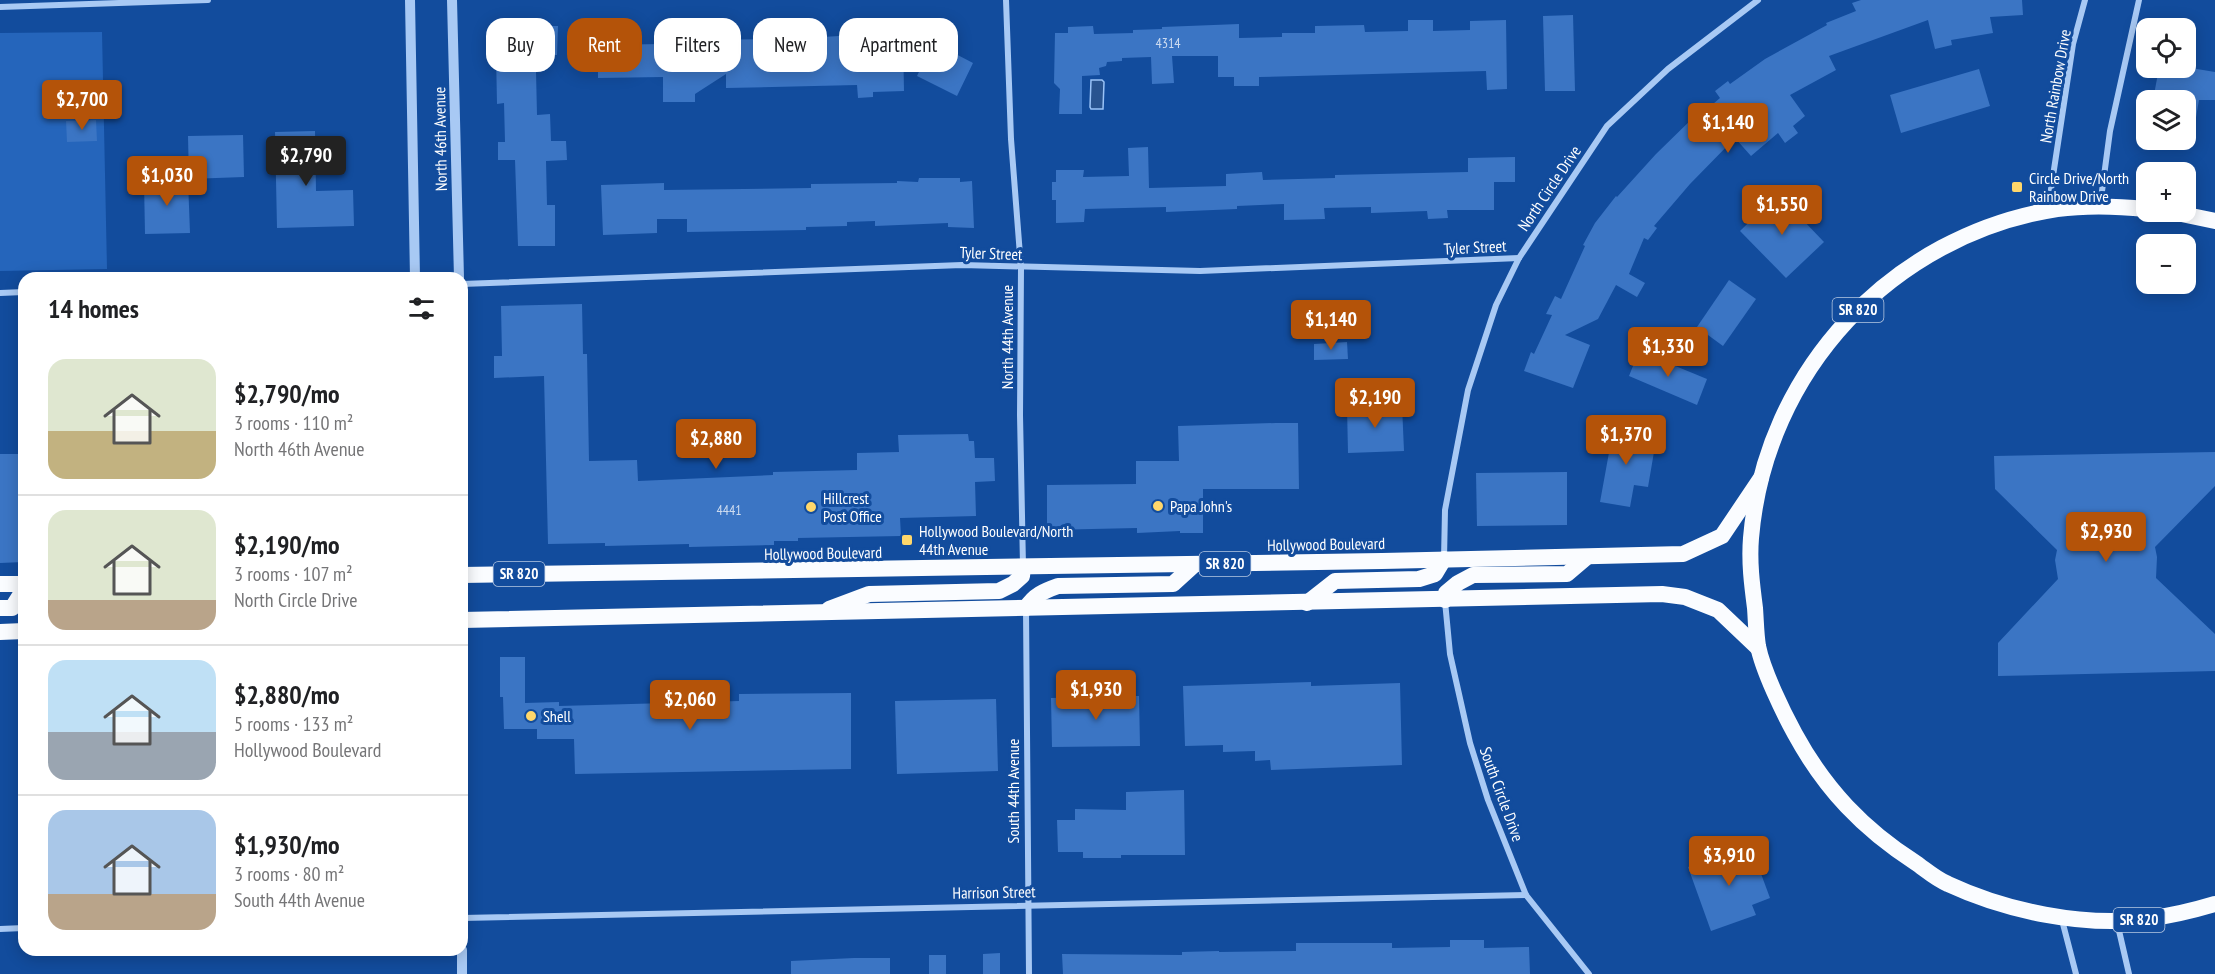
<!DOCTYPE html>
<html lang="en">
<head>
<meta charset="utf-8">
<style>
  body { margin:0; font-family:"PT Sans Narrow",sans-serif; background:#f6f6f6; color:#202124; height:100vh; display:flex; flex-direction:column; font-size:22px; white-space:nowrap }
  * { box-sizing:border-box; margin:0 }
  p { font-size:20px; color:#757577 }
  .icon { flex:none; width:33px; height:33px; fill:none; stroke:currentColor; stroke-width:2; stroke-linecap:round; stroke-linejoin:round }
  .map { position:relative; flex:1; overflow:hidden }
  .panel { position:absolute; left:18px; top:272px; width:450px; height:684px; display:flex; flex-direction:column; background:#fff; border-radius:18px; box-shadow:0 3px 15px #0003 }
  .panel>* { flex:none }
  .top-card { position:absolute; left:486px; top:18px; width:570px; height:54px; display:flex; gap:12px }
  .controls { position:absolute; left:2136px; top:18px; display:grid; gap:12px }
  .controls a { display:grid; place-items:center; width:60px; height:60px; border-radius:12px; background:#fff; box-shadow:0 3px 15px #0003; font-size:30px }
  .price { position:absolute; translate:-50% -51px; padding:0 14px; border-radius:6px; background:#b45309; color:#fff; font-size:20px; line-height:39px; filter:drop-shadow(0 2px 3px #0008) }
  .price::after { content:''; position:absolute; left:50%; top:36px; width:18px; height:14px; margin-left:-9px; background:inherit; clip-path:polygon(0 0,100% 0,50% 100%) }
  .price.selected { background:#222; color:#fff }
  ul { padding:0; list-style:none }
  li { display:flex; align-items:center; gap:18px; height:150px; padding:0 30px }
  li+li { border-top:2px solid #e0e0e0 }
  li span { display:grid; place-items:center; flex:none; width:168px; height:120px; border-radius:18px; color:#555 }
  li>.icon { margin-inline-start:auto }
  span .icon { width:72px; height:72px; fill:#fffc; stroke-width:1 }
  li b { font-size:26px }
  h2 { display:flex; justify-content:space-between; align-items:center; height:72px; padding:0 30px; font-size:26px }
  .chip { padding:0 21px; border-radius:18px; background:#fff; box-shadow:0 3px 15px #0003; font-size:21px; line-height:54px }
  .chip.selected { background:#b45309; color:#fff }
  .map>svg:first-child { display:block }
</style>
</head>
<body>
<div class="map">
<svg width="2215" height="974" viewBox="0 0 2215 974">
  <rect width="100%" height="100%" fill="#124c9d"/>
  <path fill="#2565bb" d="M102 32 107 269 0 271V33Z"/>
  <path fill="#295490" stroke="#9ac3f7" stroke-width="1.5" d="M1091 80H1102L1104 82 1103 109H1091L1090 107Z"/>
  <g fill="#3b75c4">
    <path d="M1861 0H2022L2023 15 1990 17 1993 33 1951 40 1952 45 1935 49 1928 20 1829 56 1836 70 1790 95 1805 116 1793 126 1798 133 1785 143 1778 133 1751 156 1735 138 1690 184 1654 226 1657 228 1648 240 1644 238 1629 274 1645 283 1637 297 1616 285 1598 319 1565 335 1590 345 1573 388 1524 371 1531 352 1534 354 1552 315 1546 314 1555 296 1561 299 1585 246 1583 245 1595 223 1616 196 1617 197 1656 154 1698 113 1700 115 1720 98 1715 91 1728 81 1730 84 1765 59 1827 25 1826 23 1856 11 1852 3Z"/>
    <path d="M1573 15 1575 91H1545L1543 16Z"/>
    <path d="M1408 20H1433V31L1470 30V21L1506 20 1507 89 1487 90 1486 71 1259 77V86H1234V77H1218V56H1172L1174 83 1152 84 1151 57 1122 58V61L1107 62 1106 66 1099 68 1100 75 1082 76V114H1059L1060 89 1054 83 1055 33H1068V27L1093 26 1094 34 1133 33V30L1162 29V27L1239 24V38L1282 37V33H1315V26L1364 25 1365 32 1408 31Z"/>
    <path d="M511 26H558L557 55H545V71H536L537 115 550 114 551 141H566L567 160 546 161 547 205H555V246H518L515 160H498V142H505L504 103 497 104 496 53H510Z"/>
    <path d="M940 29 957 37 950 51 973 63 957 96 917 76Z"/>
    <path d="M839 36V40L903 38 904 91 873 92V97L858 98 857 85 726 88V74L695 94V102H663V77L598 78V45L663 44V40L790 39Z"/>
    <path d="M2159 68H2191L2215 72V100H2199L2193 135H2186V100H2153Z"/>
    <path d="M1979 69 1990 106 1901 133 1890 95Z"/>
    <path d="M96 120 97 141 67 142 66 121Z"/>
    <path d="M315 131 316 191 353 190 354 226 277 228 275 132Z"/>
    <path d="M243 135 244 177 189 179 188 136Z"/>
    <path d="M1148 147 1149 188 1226 186V174L1262 172 1263 180 1335 178V175L1468 172V158L1515 157V182H1494V210H1447L1448 218 1428 219 1427 211 1371 213V207L1324 208 1325 219 1284 220V204L1237 206V209L1166 212V207L1085 209 1084 222 1056 223V200H1052V182H1056V170H1084L1083 177 1129 176 1128 148Z"/>
    <path d="M919 178H960V182L972 181 974 228 948 227V223L875 226V221L847 222V226L806 227V230L687 232V219H657V233L603 235 601 185 664 183V190L811 188V184L897 183V181L918 182Z"/>
    <path d="M188 180 190 233 145 234 144 182Z"/>
    <path d="M1778 194 1824 242 1786 278 1740 231Z"/>
    <path d="M1729 280 1756 299 1723 346 1697 327Z"/>
    <path d="M582 304 583 354H587L589 461 637 460 638 481 773 475V472L857 470V453L899 452 898 435 968 434 969 441H974L975 458H994L995 481 975 482 976 516 900 518 901 536 798 538V541H774V545L689 547V544L605 546V543L548 544 544 376 494 378V356H502L501 306Z"/>
    <path d="M1347 342 1348 359 1314 360V344Z"/>
    <path d="M1639 351 1707 379 1697 405 1629 376Z"/>
    <path d="M1402 405 1404 451 1348 453 1347 407Z"/>
    <path d="M1276 423H1298L1299 489H1203V533H1180V531L1137 533V528L1047 530V485L1136 484V461H1179L1178 426Z"/>
    <path d="M1614 425 1645 430 1642 450 1654 452 1648 487 1634 485 1630 507 1600 502Z"/>
    <path d="M2215 452V486L2155 547 2157 557 2156 578 2215 634V671L1998 676V643L2058 579 2055 560 2057 550 1995 489 1994 456Z"/>
    <path d="M0 454H23L24 562 0 563Z"/>
    <path d="M1567 472V525L1477 526 1476 473Z"/>
    <path d="M500 657H525V703L559 702V706L739 701V694L851 693V769L575 774 574 739H537V729H504L503 697H500Z"/>
    <path d="M1311 682V686L1400 683 1402 765 1271 770 1270 760 1255 761V751L1223 752V745L1185 746 1183 686Z"/>
    <path d="M1087 690H1104V696H1139L1140 746 1052 747 1051 698 1087 697Z"/>
    <path d="M996 699 998 771 897 774 895 701Z"/>
    <path d="M1184 790 1185 855H1121V858H1083V852H1058L1057 820H1075V809L1126 810V792Z"/>
    <path d="M1750 844 1770 898 1752 905 1756 915 1711 931 1688 867Z"/>
    <path d="M1450 940H1484V948L1529 947 1530 974H1063L1062 954 1182 955V952L1219 951V952L1296 951V943H1392V948L1450 947Z"/>
    <path d="M1000 953V974H983V954Z"/>
    <rect x="929" y="955" width="17" height="19"/>
    <path d="M854 958H890V974H791V961Z"/>
  </g>
  <g fill="none" stroke-linecap="round" stroke-linejoin="round">
    <g stroke="#a8c9f4" stroke-width="6">
      <path d="M1006 0 1011 139 1021 268 1020 415 1023 566"/>
      <path d="M0 7 208 0"/>
      <path d="M2100 206 2110 131 2139 0"/>
      <path d="M2048 209 2073 44 2085 0"/>
      <path d="M462 284 962 265 1200 271 1519 258"/>
      <path d="M0 293 24 292"/>
      <path d="M1444 559 1445 510 1468 390 1496 305 1519 258 1607 126 1668 69 1758 0"/>
      <path d="M1445 601 1450 654 1470 743 1488 800 1526 895 1589 974"/>
      <path d="M1026 609 1029 974"/>
      <path d="M462 918 1526 895"/>
      <path d="M2062 920 2076 974"/>
      <path d="M2117 922 2129 974"/>
      <path d="M0 929 24 928"/>
    </g>
    <g stroke="#a8c9f4" stroke-width="10">
      <path d="M410 0 415 278"/>
      <path d="M452 0 459 278"/>
      <path d="M462 447 463 578"/>
      <path d="M462 950V974"/>
    </g>
    <g stroke="#fafcff" stroke-width="16">
      <path d="M2146 209C2117 206 2087 205 2057 209 1892 235 1765 371 1751 538 1749 562 1752 585 1755 608 1756 621 1756 634 1758 646 1763 671 1783 712 1795 734 1825 789 1863 829 1916 863 1926 870 1936 879 1948 884 2006 911 2082 927 2147 919 2170 916 2192 911 2215 904"/>
      <path d="M2172 212 2215 221"/>
      <path d="M462 575 1382 561 1683 554 1722 536 1761 478"/>
      <path d="M0 584H24"/>
      <path d="M1445 600 1446 593 1458 583 1473 575 1567 574 1587 557"/>
      <path d="M1307 603 1335 581 1419 579 1435 574 1444 559"/>
      <path d="M0 608H12L24 589"/>
      <path d="M1026 608C1034 595 1044 591 1058 586L1173 584 1195 564"/>
      <path d="M829 609 869 594 999 591 1013 584 1022 576 1023 567"/>
      <path d="M462 620 1662 594 1685 597 1718 610 1758 648"/>
      <path d="M0 632 24 631"/>
    </g>
  </g>
  <g fill="#ffd76b" stroke="#124c9d" stroke-width="2">
    <rect x="2011" y="181" width="12" height="12" rx="3"/>
    <circle cx="1158" cy="506" r="6"/>
    <circle cx="811" cy="507" r="6"/>
    <rect x="901" y="534" width="12" height="12" rx="3"/>
    <circle cx="531" cy="716" r="6"/>
  </g>
  <g text-anchor="middle" stroke-width="6" stroke-linejoin="round" paint-order="stroke">
    <g font-size="14" fill="#cedcf0">
      <text x="1168" y="48">4314</text>
      <text x="729" y="515">4441</text>
    </g>
    <g fill="#124c9d" stroke="#b8c9e2" stroke-width="1.5">
      <rect x="1832.5" y="298" width="51" height="24" rx="4.5"/>
      <rect x="1199.5" y="552" width="51" height="24" rx="4.5"/>
      <rect x="493.5" y="562" width="51" height="24" rx="4.5"/>
      <rect x="2113.5" y="908" width="51" height="24" rx="4.5"/>
    </g>
    <g font-size="15" font-weight="bold" fill="#fff">
      <text x="1858" y="315">SR 820</text>
      <text x="1225" y="569">SR 820</text>
      <text x="519" y="579">SR 820</text>
      <text x="2139" y="925">SR 820</text>
    </g>
    <g font-size="16" fill="#fff" stroke="#124c9d">
      <text transform="translate(2055 86) rotate(-80)" y="6">North Rainbow Drive</text>
      <text transform="translate(440 139) rotate(-91)" y="6">North 46th Avenue</text>
      <text transform="translate(1549 188) rotate(-56)" y="6">North Circle Drive</text>
      <text transform="translate(1475 247) rotate(-3)" y="6">Tyler Street</text>
      <text transform="translate(991 253) rotate(2)" y="6">Tyler Street</text>
      <text transform="translate(1007 337) rotate(-90)" y="6">North 44th Avenue</text>
      <text transform="translate(1326 544) rotate(-1)" y="6">Hollywood Boulevard</text>
      <text transform="translate(823 553) rotate(-1)" y="6">Hollywood Boulevard</text>
      <text transform="translate(1013 791) rotate(-90)" y="6">South 44th Avenue</text>
      <text transform="translate(1502 794) rotate(70)" y="6">South Circle Drive</text>
      <text transform="translate(994 892) rotate(-1)" y="6">Harrison Street</text>
    </g>
    <g font-size="16" fill="#fff" stroke="#124c9d" text-anchor="start">
      <text x="2029" y="184">Circle Drive/North<tspan x="2029" dy="18">Rainbow Drive</tspan></text>
      <text x="823" y="504">Hillcrest<tspan x="823" dy="18">Post Office</tspan></text>
      <text x="1170" y="512">Papa John's</text>
      <text x="919" y="537">Hollywood Boulevard/North<tspan x="919" dy="18">44th Avenue</tspan></text>
      <text x="543" y="722">Shell</text>
    </g>
  </g>
</svg>
<div class="controls">
<a><svg class="icon" aria-label="locate" viewBox="0 0 24 24"><circle cx="12" cy="12" r="6"/><path d="M12 2v4M12 18v4M2 12h4M18 12h4"/></svg></a>
<a><svg class="icon" aria-label="layers" viewBox="0 0 24 24"><path d="M12 4l9 5-9 5-9-5zM3 14l9 5 9-5"/></svg></a>
<a>+</a>
<a>−</a>
</div>
<b class="price" style="left:82px;top:131px">$2,700</b>
<b class="price" style="left:1728px;top:154px">$1,140</b>
<b class="price selected" style="left:306px;top:187px">$2,790</b>
<b class="price" style="left:167px;top:207px">$1,030</b>
<b class="price" style="left:1782px;top:236px">$1,550</b>
<b class="price" style="left:1331px;top:351px">$1,140</b>
<b class="price" style="left:1668px;top:378px">$1,330</b>
<b class="price" style="left:1375px;top:429px">$2,190</b>
<b class="price" style="left:1626px;top:466px">$1,370</b>
<b class="price" style="left:716px;top:470px">$2,880</b>
<b class="price" style="left:2106px;top:563px">$2,930</b>
<b class="price" style="left:1096px;top:721px">$1,930</b>
<b class="price" style="left:690px;top:731px">$2,060</b>
<b class="price" style="left:1729px;top:887px">$3,910</b>
<div class="top-card">
<a class="chip">Buy</a>
<a class="chip selected">Rent</a>
<a class="chip">Filters</a>
<a class="chip">New</a>
<a class="chip">Apartment</a>
</div>
<section class="panel">
<h2>14 homes<svg class="icon" aria-label="filters" viewBox="0 0 24 24"><path d="M4 7h16M4 17h16"/><circle cx="9" cy="7" r="2"/><circle cx="15" cy="17" r="2"/></svg></h2>
<ul>
<li><span style="background:linear-gradient(#dfe7d0 60%,#c2b280 0)"><svg class="icon" aria-label="home" viewBox="0 0 24 24"><path d="M3 11l9-7 9 7M6 9v11h12V9"/></svg></span><div><b>$2,790/mo</b><p>3 rooms · 110 m²</p><p>North 46th Avenue</p></div></li>
<li><span style="background:linear-gradient(#dfe7d0 75%,#b9a48a 0)"><svg class="icon" aria-label="home" viewBox="0 0 24 24"><path d="M3 11l9-7 9 7M6 9v11h12V9"/></svg></span><div><b>$2,190/mo</b><p>3 rooms · 107 m²</p><p>North Circle Drive</p></div></li>
<li><span style="background:linear-gradient(#bfe0f5 60%,#9aa5b1 0)"><svg class="icon" aria-label="home" viewBox="0 0 24 24"><path d="M3 11l9-7 9 7M6 9v11h12V9"/></svg></span><div><b>$2,880/mo</b><p>5 rooms · 133 m²</p><p>Hollywood Boulevard</p></div></li>
<li><span style="background:linear-gradient(#a9c7e8 70%,#b9a48a 0)"><svg class="icon" aria-label="home" viewBox="0 0 24 24"><path d="M3 11l9-7 9 7M6 9v11h12V9"/></svg></span><div><b>$1,930/mo</b><p>3 rooms · 80 m²</p><p>South 44th Avenue</p></div></li>
</ul>
</section>
</div>
</body>
</html>
